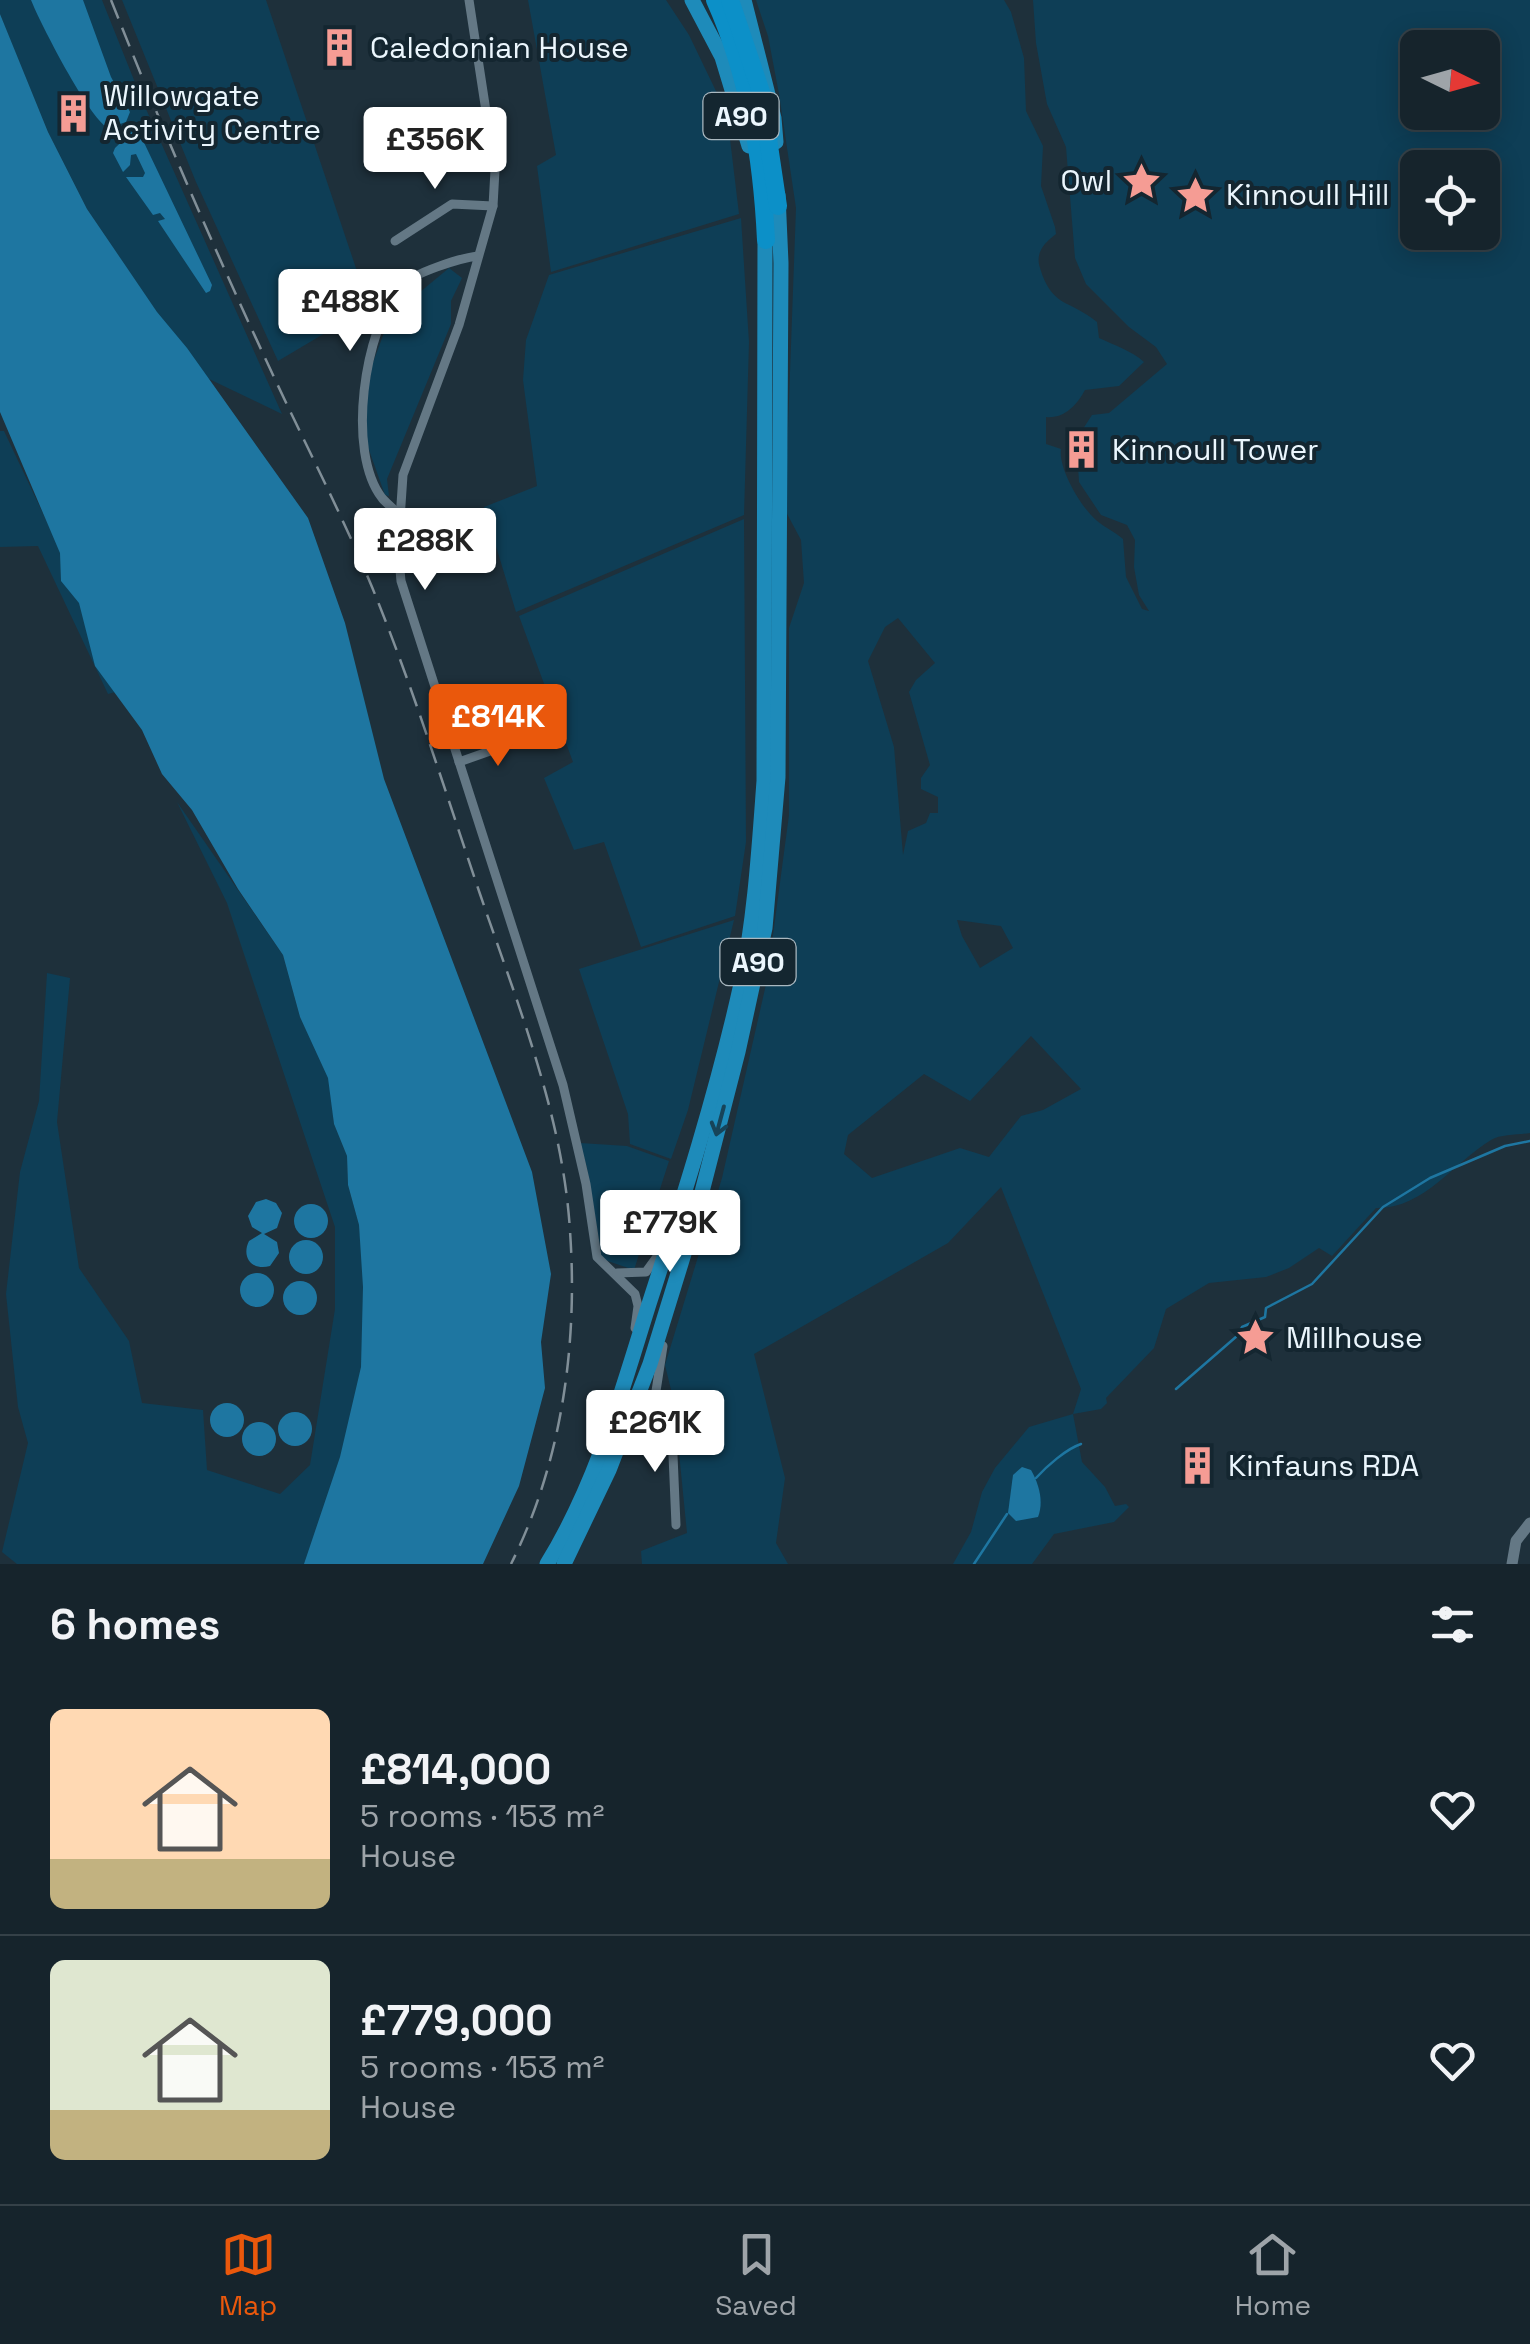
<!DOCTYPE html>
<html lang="en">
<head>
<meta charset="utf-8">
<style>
  body { margin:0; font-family:"Space Grotesk",sans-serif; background:#1f2c34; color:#f1f3f6; height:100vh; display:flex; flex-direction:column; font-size:38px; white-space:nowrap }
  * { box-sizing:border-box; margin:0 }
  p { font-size:32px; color:#9ea4a9 }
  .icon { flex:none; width:55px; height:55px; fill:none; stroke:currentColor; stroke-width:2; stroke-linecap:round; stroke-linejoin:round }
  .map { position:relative; height:1564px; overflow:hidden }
  .panel { display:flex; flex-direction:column; background:#16242c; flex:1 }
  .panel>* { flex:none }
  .needle { width:65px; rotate:95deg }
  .tools { position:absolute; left:1400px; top:30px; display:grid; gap:20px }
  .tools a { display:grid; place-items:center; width:100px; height:100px; border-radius:15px; background:#16242c; box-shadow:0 5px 25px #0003,0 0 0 2px #354148; font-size:50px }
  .price { position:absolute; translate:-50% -85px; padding:0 22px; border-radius:10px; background:#fff; color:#222; font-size:32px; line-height:65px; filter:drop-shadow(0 2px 5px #0008) }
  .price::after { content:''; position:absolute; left:50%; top:60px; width:30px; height:22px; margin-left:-15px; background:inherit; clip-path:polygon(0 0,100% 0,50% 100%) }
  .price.selected { background:#ea580c; color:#fff }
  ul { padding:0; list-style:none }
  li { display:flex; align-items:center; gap:30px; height:250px; padding:0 50px }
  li+li { border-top:2px solid #354148 }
  li span { display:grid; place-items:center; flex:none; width:280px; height:200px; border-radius:15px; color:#555 }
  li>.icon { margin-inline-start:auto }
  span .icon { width:120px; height:120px; fill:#fffc; stroke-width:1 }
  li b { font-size:42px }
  h2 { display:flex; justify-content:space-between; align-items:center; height:120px; padding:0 50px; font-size:42px }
  .dock { display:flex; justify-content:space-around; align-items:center; height:140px; border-top:2px solid #354148; background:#16242c; font-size:28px; color:#9ea4a9 }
  .dock a { display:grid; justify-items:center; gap:5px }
  .dock .selected { color:#ea580c }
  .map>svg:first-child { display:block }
</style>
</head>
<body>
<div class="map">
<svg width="1530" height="1564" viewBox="0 0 1530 1564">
  <rect width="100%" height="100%" fill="#1e303b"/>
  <g fill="#0e3e56" fill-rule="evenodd">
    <path d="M0 0H102L142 100 282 414 207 378 157 313 87 209 48 132 16 54 0 14Z"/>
    <path d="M122 0H266L369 307 278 361 196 182Z"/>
    <path d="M528 0H666L689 35 727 114 739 214 551 272 537 166 556 155Z"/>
    <path d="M756 0H1004L1011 12 1024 58 1026 111 1043 146 1041 186 1055 227 1056 234C1044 243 1035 253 1040 268 1052 308 1069 299 1097 322L1099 338C1114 345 1132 351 1144 362L1119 386 1085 390C1077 405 1064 419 1046 417V444L1061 449C1058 468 1081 507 1096 520 1104 527 1115 532 1123 539L1126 577 1142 609 1149 611 1139 595 1134 567 1135 540 1127 525 1101 515 1079 482 1078 466 1090 458 1091 442 1081 432 1092 415 1109 413 1167 364 1156 347 1129 327 1086 284 1075 258 1066 147 1047 104 1036 43 1033 0H1530V1133C1518 1135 1501 1134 1491 1140 1453 1163 1424 1209 1376 1208L1332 1256 1319 1248 1289 1268 1266 1277 1209 1283 1166 1309 1154 1348 1106 1398 1107 1403 1101 1409 1073 1414 1082 1462 1105 1487 1115 1506 1126 1504 1129 1507 1114 1522 1054 1534 1032 1564H953L971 1532 982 1492 995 1468 1029 1427 1073 1414 1081 1389 1001 1187 948 1243 754 1354 785 1478 776 1543 788 1564H642L641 1551 687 1533 674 1402 665 1365 722 1178 767 980 789 815V628L804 583 801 540 785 510 796 208 779 94 768 36ZM1418 48H1482V112H1418ZM1418 168H1482V232H1418ZM898 618 935 663 916 680 909 692 930 765 921 778V789L938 797V813H930L926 823 908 831 903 855 894 747 868 661 885 627ZM957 920 1001 926 1013 948 980 968 962 936ZM1031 1036 1081 1089 1043 1110 1021 1116 989 1157 960 1148 872 1178 844 1154 848 1135 924 1074 970 1101Z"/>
    <path d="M741 218 749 342 744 515 516 612 484 507 537 486 523 380 526 340 549 275Z"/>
    <path d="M449 268 462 278 451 301V324L387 479 389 496 385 495 368 447 364 416 372 365 390 317Z"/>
    <path d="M0 431H4L126 689 108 694 38 546 0 547Z"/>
    <path d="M744 519 746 842 735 916 641 947 604 842 574 850 544 778 573 762 519 616Z"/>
    <path d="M177 802 283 955 300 1017 329 1073 334 1124 347 1156 348 1185 359 1225 371 1348 312 1564H17L2 1552 28 1443 18 1407 6 1294 20 1172 39 1101 47 973 70 978 57 1122 79 1268 129 1341 142 1403 203 1410 207 1470 280 1494 310 1465 335 1309V1227L227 903Z"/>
    <path d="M734 920 688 1110 671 1159 630 1144 628 1114 579 969Z"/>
    <path d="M580 1143 627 1146 669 1161 634 1270 602 1259 587 1168Z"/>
  </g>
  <g fill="#1e76a1">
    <path d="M31 0H83L111 77 130 112 126 122 108 128C89 118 40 23 31 0Z"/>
    <path d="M0 14 48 132 87 209 157 312 187 348 308 518 345 623 384 779 532 1172 551 1274 541 1342 545 1388 519 1486 483 1564H304L340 1457 361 1367 363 1287 359 1225 348 1185 347 1156 334 1124 328 1078 300 1017 283 955 238 889 192 810 162 774 142 730 95 666 79 603 61 581 60 553 0 412Z"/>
    <path d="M134 130H138L212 285 210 291 206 293 158 221 165 219 160 213 153 215 126 177H143L145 173 136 154 131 155 130 165 123 172 113 153 115 148Z"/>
    <path d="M266 1199 276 1203 282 1213 277 1228 264 1234 277 1242 279 1253 270 1266C252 1271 241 1257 249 1241L262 1233 252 1227 248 1216 256 1202Z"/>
    <circle cx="311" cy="1221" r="17"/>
    <circle cx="306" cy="1257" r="17"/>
    <circle cx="257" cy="1290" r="17"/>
    <circle cx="300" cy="1298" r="17"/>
    <circle cx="227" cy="1420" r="17"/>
    <circle cx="295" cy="1429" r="17"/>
    <circle cx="259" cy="1439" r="17"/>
    <path d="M1022 1467 1031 1470C1039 1484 1044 1502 1038 1517L1016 1521 1008 1513 1013 1475Z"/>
  </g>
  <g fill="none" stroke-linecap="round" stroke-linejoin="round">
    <g stroke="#1e76a1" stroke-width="2.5">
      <path d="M1176 1389 1237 1336 1242 1327 1265 1317 1266 1308 1312 1284 1383 1207 1430 1178 1505 1146 1530 1141"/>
      <path d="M1036 1478C1047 1466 1066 1449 1081 1444"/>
      <path d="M974 1564 1007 1514"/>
    </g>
    <g stroke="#647885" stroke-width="9">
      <path d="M469 0 495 170 493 206 459 325 403 475 398 549 401 581 563 1085 586 1184 597 1257 635 1294 638 1306 635 1328"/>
      <path d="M395 241 452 204 493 206"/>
      <path d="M399 514C394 509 387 504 382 498 346 452 364 329 401 286 413 273 460 258 478 256"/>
      <path d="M459 762 524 739"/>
      <path d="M617 1273 646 1272 659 1254"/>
      <path d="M663 1346 656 1391 672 1432 676 1525"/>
      <path d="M631 1418 651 1412 665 1416"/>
    </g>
    <path stroke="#647885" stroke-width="11" d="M1512 1564 1516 1541 1530 1523"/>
    <g stroke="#1e8bba" stroke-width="15">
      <path d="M692 0 722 57 749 146"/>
      <path d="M744 0 774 118 776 142"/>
      <path d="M547 1564C597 1483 621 1393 649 1304 683 1199 717 1092 741 984 755 917 759 848 764 781L765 233"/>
      <path d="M564 1564 609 1470 650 1364 696 1215 738 1052 765 928 778 777 781 263 778 195"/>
    </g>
    <g stroke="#0c90c8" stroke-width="18">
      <path d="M715 0C749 76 762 157 766 240"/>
      <path d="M730 0 761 92 778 206"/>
    </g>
    <path stroke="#818f98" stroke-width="2.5" stroke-dasharray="20 10" stroke-linecap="butt" d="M111 0C159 121 211 242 266 360 301 436 340 510 372 587 413 687 445 791 480 894 517 1003 563 1115 570 1231 578 1344 562 1462 511 1564"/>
  </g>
  <defs><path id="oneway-shaft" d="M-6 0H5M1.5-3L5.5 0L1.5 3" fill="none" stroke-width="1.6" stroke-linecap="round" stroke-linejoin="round" transform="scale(2.5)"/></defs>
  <use stroke="#174459" href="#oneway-shaft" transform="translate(720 1121) rotate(105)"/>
  <defs>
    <symbol id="building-bare" viewBox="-9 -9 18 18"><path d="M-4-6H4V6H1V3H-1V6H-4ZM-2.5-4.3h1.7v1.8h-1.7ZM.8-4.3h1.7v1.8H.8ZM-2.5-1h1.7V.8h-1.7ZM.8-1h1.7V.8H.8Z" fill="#f59c94" stroke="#142630" stroke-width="2.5" paint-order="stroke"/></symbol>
    <symbol id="sight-bare" viewBox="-9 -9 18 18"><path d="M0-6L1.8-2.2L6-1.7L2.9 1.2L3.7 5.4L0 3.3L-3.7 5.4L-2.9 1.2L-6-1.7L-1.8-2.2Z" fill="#f59c94" stroke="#142630" stroke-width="2.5" paint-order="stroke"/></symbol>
  </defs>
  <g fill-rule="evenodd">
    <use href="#building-bare" x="312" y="20" width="55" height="55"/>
    <use href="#building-bare" x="46" y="86" width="55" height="55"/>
    <use href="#sight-bare" x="1114" y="154" width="55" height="55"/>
    <use href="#sight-bare" x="1168" y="168" width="55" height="55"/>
    <use href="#building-bare" x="1054" y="422" width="55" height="55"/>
    <use href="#sight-bare" x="1228" y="1310" width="55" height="55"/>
    <use href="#building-bare" x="1170" y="1438" width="55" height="55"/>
  </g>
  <g text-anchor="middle" stroke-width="8" stroke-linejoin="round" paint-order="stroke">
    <g fill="#142630" stroke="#aab8c0" stroke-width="2.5">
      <rect x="703.5" y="93" width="75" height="46" rx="8"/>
      <rect x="720.5" y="939" width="75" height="46" rx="8"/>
    </g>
    <g font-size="28" font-weight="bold" fill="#ebf6fd">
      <text x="741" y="126">A90</text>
      <text x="758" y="972">A90</text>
    </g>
    <g font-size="30" fill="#ebf6fd" stroke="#142630" text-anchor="start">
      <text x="370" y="58">Caledonian House</text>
      <text x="103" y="106">Willowgate<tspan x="103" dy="34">Activity Centre</tspan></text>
      <text x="1112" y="191" text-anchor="end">Owl</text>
      <text x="1226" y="205">Kinnoull Hill</text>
      <text x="1112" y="460">Kinnoull Tower</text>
      <text x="1286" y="1348">Millhouse</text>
      <text x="1228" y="1476">Kinfauns RDA</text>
    </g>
  </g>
</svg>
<div class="tools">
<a><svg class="needle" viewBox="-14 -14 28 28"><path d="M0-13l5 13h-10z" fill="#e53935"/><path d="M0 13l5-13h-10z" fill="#9ea4a9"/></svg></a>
<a><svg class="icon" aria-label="locate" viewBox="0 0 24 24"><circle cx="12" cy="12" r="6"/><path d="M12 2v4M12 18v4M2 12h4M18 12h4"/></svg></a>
</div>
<b class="price" style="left:435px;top:192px">£356K</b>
<b class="price" style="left:350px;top:354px">£488K</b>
<b class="price" style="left:425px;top:593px">£288K</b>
<b class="price selected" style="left:498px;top:769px">£814K</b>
<b class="price" style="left:670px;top:1275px">£779K</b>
<b class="price" style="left:655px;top:1475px">£261K</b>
</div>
<section class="panel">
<h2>6 homes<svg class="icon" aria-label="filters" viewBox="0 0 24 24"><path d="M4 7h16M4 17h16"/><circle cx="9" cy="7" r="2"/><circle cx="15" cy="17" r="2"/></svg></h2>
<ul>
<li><span style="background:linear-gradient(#ffd9b3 75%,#c2b280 0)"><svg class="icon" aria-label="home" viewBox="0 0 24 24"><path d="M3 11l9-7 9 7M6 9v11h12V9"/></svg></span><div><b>£814,000</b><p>5 rooms · 153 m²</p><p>House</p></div><svg class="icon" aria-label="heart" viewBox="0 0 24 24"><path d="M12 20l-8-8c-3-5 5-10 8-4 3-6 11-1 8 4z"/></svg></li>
<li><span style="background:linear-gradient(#dfe7d0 75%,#c2b280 0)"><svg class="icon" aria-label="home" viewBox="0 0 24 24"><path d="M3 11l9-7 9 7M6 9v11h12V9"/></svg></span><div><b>£779,000</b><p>5 rooms · 153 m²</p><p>House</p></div><svg class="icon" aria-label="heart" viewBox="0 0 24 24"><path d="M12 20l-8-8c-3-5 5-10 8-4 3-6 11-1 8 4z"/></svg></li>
</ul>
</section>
<nav class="dock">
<a class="selected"><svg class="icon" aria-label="map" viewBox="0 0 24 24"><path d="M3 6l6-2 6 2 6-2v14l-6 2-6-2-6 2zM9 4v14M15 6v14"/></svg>Map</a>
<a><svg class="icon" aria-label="saved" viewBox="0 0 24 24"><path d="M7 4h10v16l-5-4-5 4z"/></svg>Saved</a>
<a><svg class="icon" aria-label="home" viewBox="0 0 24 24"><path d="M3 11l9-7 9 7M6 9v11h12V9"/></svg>Home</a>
</nav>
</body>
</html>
